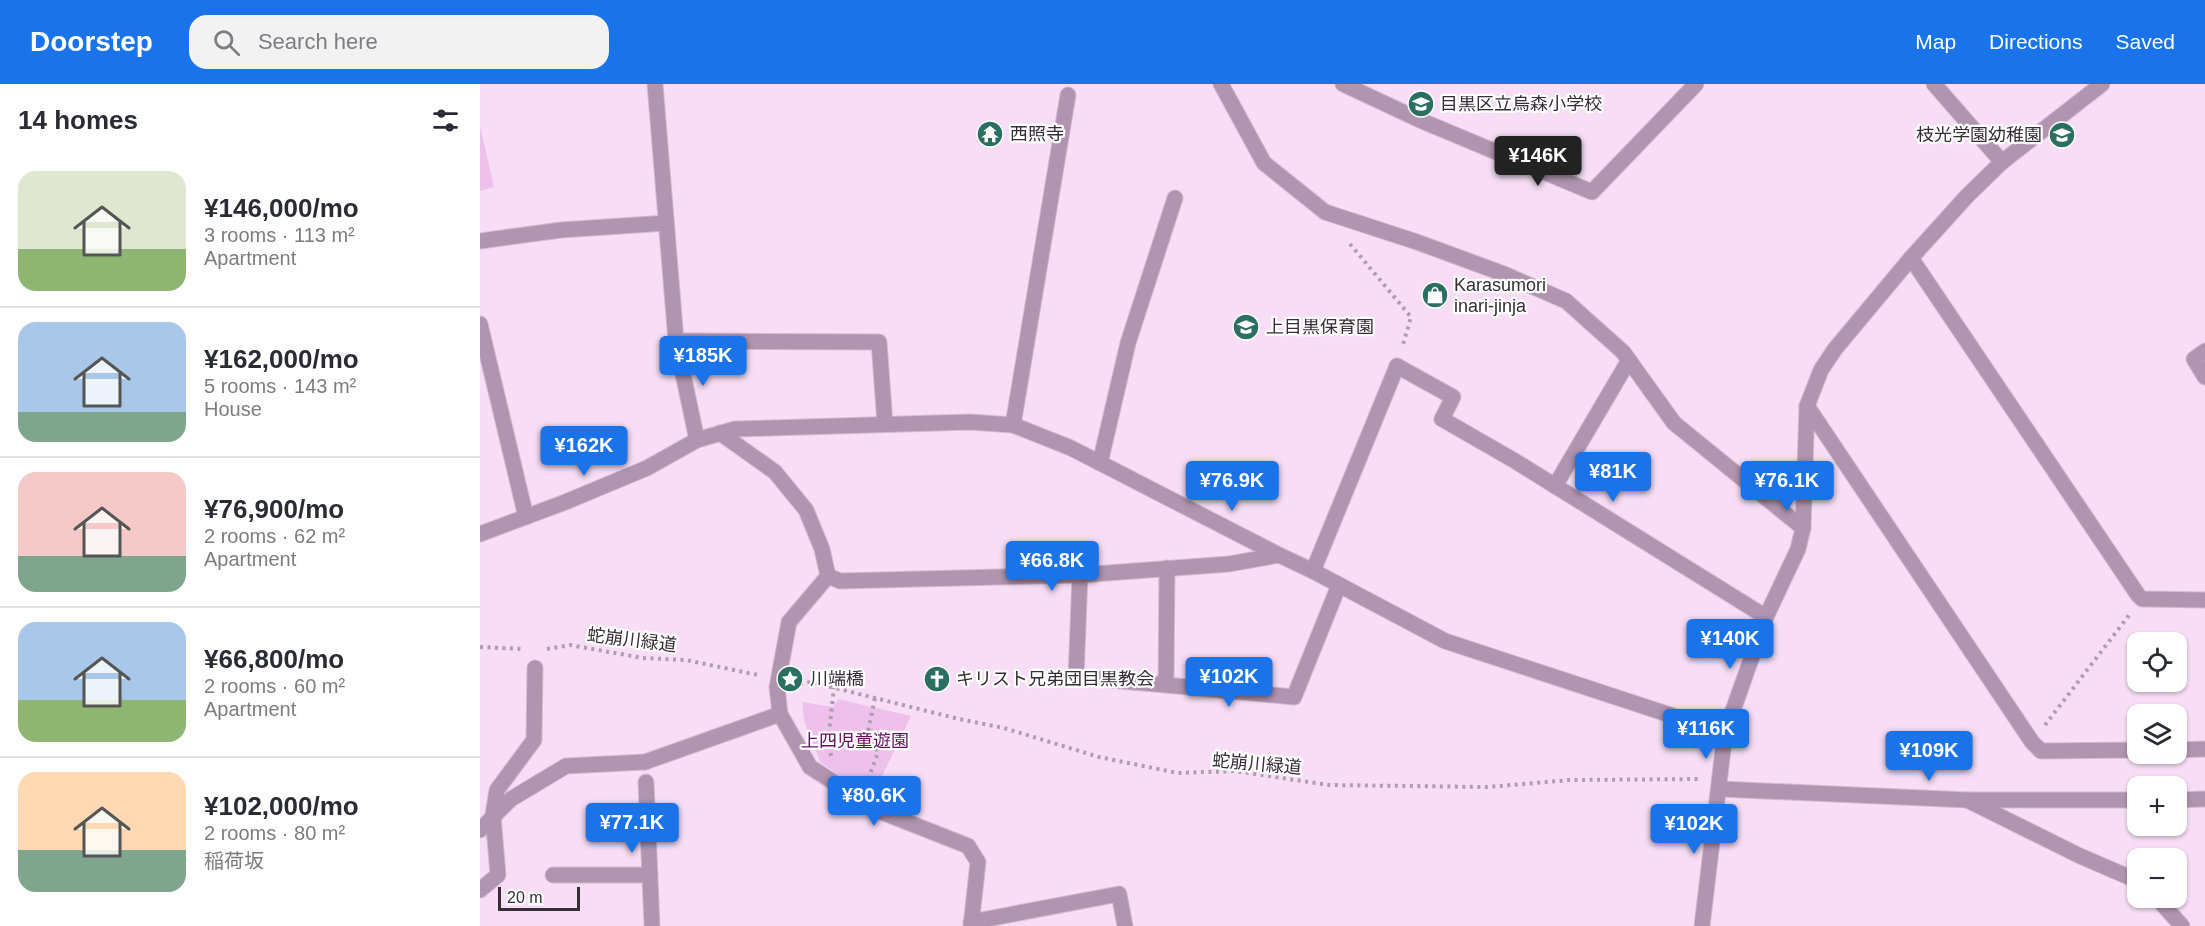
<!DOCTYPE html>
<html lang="en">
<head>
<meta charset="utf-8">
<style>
  body { margin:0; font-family:Helvetica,"Noto Sans JP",sans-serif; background:#f2f2f3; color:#2b2b33; height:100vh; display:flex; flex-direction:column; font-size:22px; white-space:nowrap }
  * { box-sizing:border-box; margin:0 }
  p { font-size:20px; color:#7c7c81 }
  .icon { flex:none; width:33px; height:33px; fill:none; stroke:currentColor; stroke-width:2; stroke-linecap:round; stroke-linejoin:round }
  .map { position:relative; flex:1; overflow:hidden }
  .details { display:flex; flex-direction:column; background:#fff; width:480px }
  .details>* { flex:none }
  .buttons { position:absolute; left:1647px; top:548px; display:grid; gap:12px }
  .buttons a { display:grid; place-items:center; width:60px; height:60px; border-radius:12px; background:#fff; box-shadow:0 2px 4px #0004; font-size:30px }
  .scale { position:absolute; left:18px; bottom:15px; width:82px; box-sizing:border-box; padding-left:6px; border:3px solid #362d36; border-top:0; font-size:16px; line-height:21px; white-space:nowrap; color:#362d36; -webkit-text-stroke:4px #fff; paint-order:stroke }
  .price { position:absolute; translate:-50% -51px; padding:0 14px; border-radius:6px; background:#1a73e8; color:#fff; font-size:20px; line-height:39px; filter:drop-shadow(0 2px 3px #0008) }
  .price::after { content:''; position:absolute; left:50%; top:36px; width:18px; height:14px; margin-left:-9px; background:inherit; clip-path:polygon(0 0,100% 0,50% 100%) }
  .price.active { background:#222; color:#fff }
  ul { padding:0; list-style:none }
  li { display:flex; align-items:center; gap:18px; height:150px; padding:0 18px }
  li+li { border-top:2px solid #e1e1e2 }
  li span { display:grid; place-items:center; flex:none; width:168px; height:120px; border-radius:18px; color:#555 }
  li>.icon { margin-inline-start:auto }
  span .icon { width:72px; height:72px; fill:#fffc; stroke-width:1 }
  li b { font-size:26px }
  h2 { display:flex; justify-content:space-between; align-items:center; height:72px; padding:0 18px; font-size:26px }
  header { display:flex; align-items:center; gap:36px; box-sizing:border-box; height:84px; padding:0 30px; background:#1a73e8; color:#fff }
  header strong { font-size:28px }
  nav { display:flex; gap:33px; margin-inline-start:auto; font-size:21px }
  .search { width:420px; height:54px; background:#f2f2f3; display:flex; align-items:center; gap:15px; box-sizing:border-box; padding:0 21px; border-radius:18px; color:#7c7c81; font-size:22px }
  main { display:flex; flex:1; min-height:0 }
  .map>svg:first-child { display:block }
</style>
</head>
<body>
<header>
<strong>Doorstep</strong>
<div class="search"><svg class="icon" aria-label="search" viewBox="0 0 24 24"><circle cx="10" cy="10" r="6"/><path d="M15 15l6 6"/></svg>Search here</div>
<nav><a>Map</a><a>Directions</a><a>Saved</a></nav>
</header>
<main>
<section class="details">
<h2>14 homes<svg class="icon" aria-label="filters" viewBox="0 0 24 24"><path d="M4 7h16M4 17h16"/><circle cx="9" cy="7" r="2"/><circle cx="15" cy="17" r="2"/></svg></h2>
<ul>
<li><span style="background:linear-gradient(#dfe7d0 65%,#8fb573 0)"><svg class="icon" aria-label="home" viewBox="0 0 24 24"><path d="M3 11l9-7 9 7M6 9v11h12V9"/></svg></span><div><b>¥146,000/mo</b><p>3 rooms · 113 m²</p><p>Apartment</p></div></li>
<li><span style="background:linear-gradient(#a9c7e8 75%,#7fa58c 0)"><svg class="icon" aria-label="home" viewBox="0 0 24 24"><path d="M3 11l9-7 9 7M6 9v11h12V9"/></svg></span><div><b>¥162,000/mo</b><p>5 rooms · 143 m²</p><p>House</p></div></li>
<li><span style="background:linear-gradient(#f6c9c9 70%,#7fa58c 0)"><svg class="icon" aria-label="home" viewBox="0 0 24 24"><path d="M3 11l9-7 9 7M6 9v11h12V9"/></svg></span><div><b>¥76,900/mo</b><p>2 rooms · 62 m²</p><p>Apartment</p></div></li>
<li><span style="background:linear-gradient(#a9c7e8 65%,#8fb573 0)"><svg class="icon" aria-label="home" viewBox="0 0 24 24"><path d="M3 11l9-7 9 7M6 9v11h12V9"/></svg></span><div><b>¥66,800/mo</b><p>2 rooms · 60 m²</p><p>Apartment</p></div></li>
<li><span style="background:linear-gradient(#ffd9b3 65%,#7fa58c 0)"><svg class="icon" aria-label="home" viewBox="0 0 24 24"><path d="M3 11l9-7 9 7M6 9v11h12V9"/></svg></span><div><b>¥102,000/mo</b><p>2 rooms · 80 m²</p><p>稲荷坂</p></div></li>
</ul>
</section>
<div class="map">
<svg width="1725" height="842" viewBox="0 0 1725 842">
  <rect width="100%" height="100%" fill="#f7def6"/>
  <g fill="#eec0ec">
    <path d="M0 42 14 103 0 107Z"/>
    <path d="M358 615 431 632 392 713 340 678 324 636 322 618 353 623Z"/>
  </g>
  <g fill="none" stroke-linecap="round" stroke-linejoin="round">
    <defs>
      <g id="service">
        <path d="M741 0 784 79 845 128 937 158 1024 190 1086 217 1143 268 1194 339 1323 444"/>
        <path d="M1454 0 1522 78"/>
        <path d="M0 157 81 146 186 139"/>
        <path d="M0 240 46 433"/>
        <path d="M196 257 399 258 405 340"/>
        <path d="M917 282 973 313 962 335"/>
        <path d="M533 341 588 11"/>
        <path d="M620 379 648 259 695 114"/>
        <path d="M1075 402 1149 276"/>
        <path d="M600 491 596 593 686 601"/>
        <path d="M1487 716 1600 772 1658 797"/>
        <path d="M0 746 31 715 86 682 165 678"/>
        <path d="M73 791H170"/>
        <path d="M0 806 18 791 13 731 17 706 54 656 55 584"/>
        <path d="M1676 813 1702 842"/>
      </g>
      <g id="minor">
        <path d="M175 0 196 257 217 356"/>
        <path d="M863 0 942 37 1112 108 1216 0"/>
        <path d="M1431 174 1658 511 1662 515 1725 516"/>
        <path d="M1725 267 1714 275 1725 293"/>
        <path d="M1327 322 1552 658 1561 667 1658 666"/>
        <path d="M962 335 1035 377 1286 533"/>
        <path d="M240 349 295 388 326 426 342 465 348 492 309 538 297 603 300 630 330 683 399 727 488 762 498 778 491 842"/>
        <path d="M0 450 83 419 167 384 217 356 255 345 490 338 533 341 591 364 799 471 833 487 965 557 1245 649"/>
        <path d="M687 484 686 601 814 613 859 501"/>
        <path d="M833 487 917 282"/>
        <path d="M348 492 360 497 600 491 749 480 799 471"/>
        <path d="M1696 666 1725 665"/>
        <path d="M165 678 300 630"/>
        <path d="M166 698 172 842"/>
        <path d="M1240 705 1487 716H1658"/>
        <path d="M1696 716 1725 715"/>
        <path d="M491 838 639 810 645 842"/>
        <path d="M1222 842 1245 649 1286 533 1318 465 1323 444 1327 322 1341 286 1355 265 1431 174 1487 112 1522 78 1622 0"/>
      </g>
    </defs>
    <use href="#service" stroke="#d0bbd0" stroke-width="17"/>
    <use href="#minor" stroke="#d0bbd0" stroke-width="17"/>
    <g stroke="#af9cae" stroke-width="4" stroke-dasharray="3 4.5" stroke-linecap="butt">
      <path d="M870 160 931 233 922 264"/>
      <path d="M0 563 44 565"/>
      <path d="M67 565 90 561 163 574 206 576 278 591"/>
      <path d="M320 600 331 598 479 635 524 644 619 673 698 689 755 687 849 701 1007 703 1091 696 1220 695"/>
      <path d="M1565 641 1650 530"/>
      <path d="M339 655 348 657 388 647"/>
      <path d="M351 672 348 657 354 604"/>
      <path d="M388 695 398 669 388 647 395 614"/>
    </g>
    <use href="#service" stroke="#b194b0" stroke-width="15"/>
    <use href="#minor" stroke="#b194b0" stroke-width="15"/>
  </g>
  <defs>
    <symbol id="school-disc" viewBox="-11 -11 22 22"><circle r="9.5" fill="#2b6f62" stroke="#fff"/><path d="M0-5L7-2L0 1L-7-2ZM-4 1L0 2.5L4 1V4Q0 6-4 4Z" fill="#fff"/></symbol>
    <symbol id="temple-disc" viewBox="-11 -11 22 22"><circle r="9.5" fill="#2b6f62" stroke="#fff"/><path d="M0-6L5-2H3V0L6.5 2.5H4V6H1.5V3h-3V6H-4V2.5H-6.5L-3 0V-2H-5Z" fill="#fff"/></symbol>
    <symbol id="shop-disc" viewBox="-11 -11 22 22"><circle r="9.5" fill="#2b6f62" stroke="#fff"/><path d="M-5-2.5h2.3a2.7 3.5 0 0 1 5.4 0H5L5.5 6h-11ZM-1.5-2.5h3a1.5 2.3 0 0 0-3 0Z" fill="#fff"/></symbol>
    <symbol id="sight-disc" viewBox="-11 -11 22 22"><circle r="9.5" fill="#2b6f62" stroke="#fff"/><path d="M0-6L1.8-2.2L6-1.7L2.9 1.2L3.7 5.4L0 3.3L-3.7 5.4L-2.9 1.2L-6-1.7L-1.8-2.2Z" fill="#fff"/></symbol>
    <symbol id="church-disc" viewBox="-11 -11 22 22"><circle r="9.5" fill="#2b6f62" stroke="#fff"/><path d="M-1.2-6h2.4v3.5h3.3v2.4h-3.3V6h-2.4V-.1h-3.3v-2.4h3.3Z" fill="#fff"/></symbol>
  </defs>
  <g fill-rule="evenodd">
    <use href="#school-disc" x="926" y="5" width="30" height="30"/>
    <use href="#temple-disc" x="495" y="35" width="30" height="30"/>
    <use href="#school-disc" x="1567" y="36" width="30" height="30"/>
    <use href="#shop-disc" x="940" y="196" width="30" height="30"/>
    <use href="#school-disc" x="751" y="228" width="30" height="30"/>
    <use href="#sight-disc" x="295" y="580" width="30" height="30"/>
    <use href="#church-disc" x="442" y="580" width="30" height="30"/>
  </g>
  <g text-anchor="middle" stroke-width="4.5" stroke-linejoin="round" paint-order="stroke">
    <g font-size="18" fill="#362d36" stroke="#fff" text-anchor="start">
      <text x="960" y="26">目黒区立烏森小学校</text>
      <text x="530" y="56">西照寺</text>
      <text x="1562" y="57" text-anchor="end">枝光学園幼稚園</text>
      <text x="974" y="207">Karasumori<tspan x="974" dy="21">inari-jinja</tspan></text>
      <text x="786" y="249">上目黒保育園</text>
      <text x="330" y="601">川端橋</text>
      <text x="476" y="601">キリスト兄弟団目黒教会</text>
    </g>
    <g font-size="18" fill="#362d36" stroke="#fff">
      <text transform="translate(152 556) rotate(7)" y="6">蛇崩川緑道</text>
      <text transform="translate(777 680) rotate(5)" y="6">蛇崩川緑道</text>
    </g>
    <g font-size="18" fill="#621162" stroke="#fff">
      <text x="375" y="663">上四児童遊園</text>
    </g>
  </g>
</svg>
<div class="buttons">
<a><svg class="icon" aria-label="locate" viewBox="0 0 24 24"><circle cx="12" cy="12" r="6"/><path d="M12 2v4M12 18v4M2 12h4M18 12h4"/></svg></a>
<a><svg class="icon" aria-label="layers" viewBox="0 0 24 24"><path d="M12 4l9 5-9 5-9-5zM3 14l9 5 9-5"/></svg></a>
<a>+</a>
<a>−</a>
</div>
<div class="scale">20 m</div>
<b class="price active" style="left:1058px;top:103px">¥146K</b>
<b class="price" style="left:223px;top:303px">¥185K</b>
<b class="price" style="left:104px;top:393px">¥162K</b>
<b class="price" style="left:1133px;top:419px">¥81K</b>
<b class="price" style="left:752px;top:428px">¥76.9K</b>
<b class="price" style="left:1307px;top:428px">¥76.1K</b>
<b class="price" style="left:572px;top:508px">¥66.8K</b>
<b class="price" style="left:1250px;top:586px">¥140K</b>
<b class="price" style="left:749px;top:624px">¥102K</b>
<b class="price" style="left:1226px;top:676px">¥116K</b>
<b class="price" style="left:1449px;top:698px">¥109K</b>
<b class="price" style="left:394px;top:743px">¥80.6K</b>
<b class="price" style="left:152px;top:770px">¥77.1K</b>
<b class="price" style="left:1214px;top:771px">¥102K</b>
</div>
</main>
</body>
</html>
